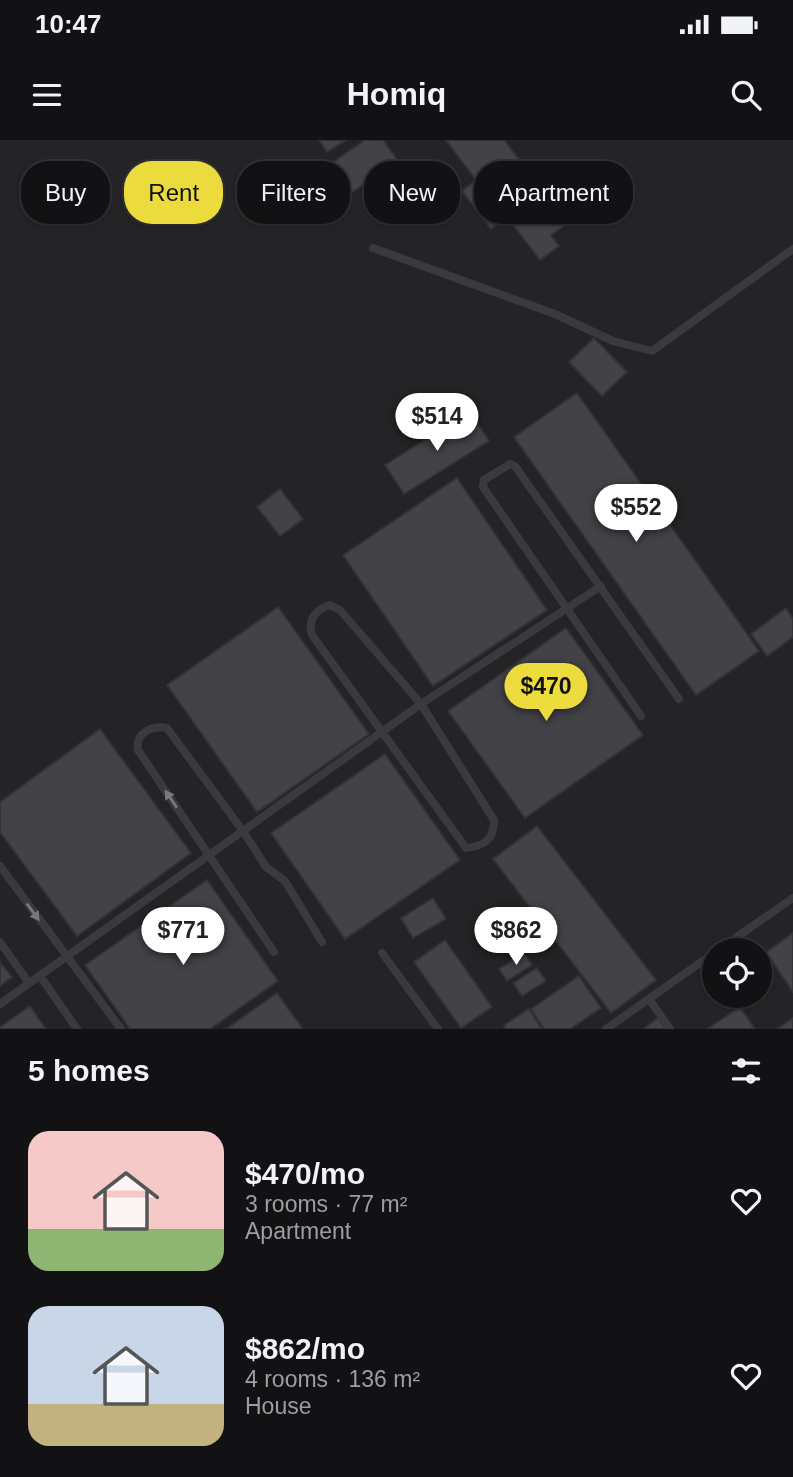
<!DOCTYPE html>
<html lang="en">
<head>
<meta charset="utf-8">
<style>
  body { margin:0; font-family:Helvetica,sans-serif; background:#1b1b1d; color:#f1f3f6; height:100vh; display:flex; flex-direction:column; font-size:26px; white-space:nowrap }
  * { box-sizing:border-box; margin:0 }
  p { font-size:23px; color:#9c9ea0 }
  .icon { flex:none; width:38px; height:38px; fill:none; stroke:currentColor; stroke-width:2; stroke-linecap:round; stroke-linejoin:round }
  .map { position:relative; height:889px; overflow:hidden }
  .drawer { display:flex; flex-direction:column; background:#121214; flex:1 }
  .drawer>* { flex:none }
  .hud { position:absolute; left:21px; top:21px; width:752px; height:63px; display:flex; gap:14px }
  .controls { position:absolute; left:702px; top:798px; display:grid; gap:14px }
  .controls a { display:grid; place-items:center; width:70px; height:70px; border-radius:50%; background:#121214; box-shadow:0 2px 5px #0004,0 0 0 2px #313234; font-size:35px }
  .price { position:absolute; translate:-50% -60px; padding:0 16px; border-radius:24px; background:#fff; color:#222; font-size:23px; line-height:46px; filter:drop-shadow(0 2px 4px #0008) }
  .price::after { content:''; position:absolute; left:50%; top:42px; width:21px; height:16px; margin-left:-10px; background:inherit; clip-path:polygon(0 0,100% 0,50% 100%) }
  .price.on { background:#ecdb3d; color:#111 }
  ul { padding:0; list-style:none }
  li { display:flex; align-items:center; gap:21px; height:175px; padding:0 28px }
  li span { display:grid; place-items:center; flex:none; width:196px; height:140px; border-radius:21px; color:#555 }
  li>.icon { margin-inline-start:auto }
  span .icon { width:84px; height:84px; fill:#fffc; stroke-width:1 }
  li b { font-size:30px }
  h2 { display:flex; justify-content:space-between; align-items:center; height:84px; padding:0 28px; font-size:30px }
  .pill { padding:0 24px; border-radius:28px; background:#121214; box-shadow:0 2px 5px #0004,0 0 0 2px #313234; font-size:24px; line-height:63px }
  .pill.on { background:#ecdb3d; color:#111 }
  .status { display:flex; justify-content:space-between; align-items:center; height:49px; padding:0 35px; background:#121214; direction:ltr }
  .status svg { height:19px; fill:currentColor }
  header { display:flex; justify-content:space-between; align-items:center; height:91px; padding:0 28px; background:#121214; font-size:32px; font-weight:800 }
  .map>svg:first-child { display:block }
</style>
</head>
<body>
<div class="status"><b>10:47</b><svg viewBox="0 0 49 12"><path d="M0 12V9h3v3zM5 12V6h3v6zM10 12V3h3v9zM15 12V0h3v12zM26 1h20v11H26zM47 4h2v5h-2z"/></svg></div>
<header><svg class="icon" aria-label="menu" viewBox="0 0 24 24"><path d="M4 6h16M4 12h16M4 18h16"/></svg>Homiq<svg class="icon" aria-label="search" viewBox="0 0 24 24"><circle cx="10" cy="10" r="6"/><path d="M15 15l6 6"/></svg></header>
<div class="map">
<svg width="793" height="889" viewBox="0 0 793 889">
  <rect width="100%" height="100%" fill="#18181a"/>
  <path fill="#242427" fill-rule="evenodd" d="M0 0H793V889H0ZM714 810H760V856H714Z"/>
  <g fill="#424247" stroke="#333236" stroke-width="2">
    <path d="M319 0H346L327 12Z"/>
    <path d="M365 0H383L398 21 323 72 303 43Z"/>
    <path d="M446 0H504L568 83 551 95 559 106 540 120 507 77 491 89 462 51 476 40Z"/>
    <path d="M594 198 627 232 602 256 569 222Z"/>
    <path d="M577 253 759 511 696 555 514 297Z"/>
    <path d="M470 271 489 301 404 354 385 325Z"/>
    <path d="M457 338 547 470 433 546 343 415Z"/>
    <path d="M280 349 303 379 280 396 257 367Z"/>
    <path d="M278 467 369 594 257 672 167 545Z"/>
    <path d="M786 468 793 479V497L767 516 751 494Z"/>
    <path d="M566 488 643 595 525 678 448 571Z"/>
    <path d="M100 589 191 713 77 796 0 692V662Z"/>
    <path d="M385 614 460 720 345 799 271 693Z"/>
    <path d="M537 686 656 840 611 873 493 719Z"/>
    <path d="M207 740 278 841 210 889H130L85 825Z"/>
    <path d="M433 758 446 779 413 798 401 778Z"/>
    <path d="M793 793V852L766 812Z"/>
    <path d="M445 800 492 867 461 888 414 822Z"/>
    <path d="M524 813 532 825 507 841 499 829Z"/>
    <path d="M0 822 12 837 0 846Z"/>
    <path d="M537 828 546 841 522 856 513 843Z"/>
    <path d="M579 836 601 868 570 889H544L531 869Z"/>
    <path d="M277 853 303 889H226Z"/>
    <path d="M30 866 46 889H0V887Z"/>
    <path d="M740 867 755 889H707Z"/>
    <path d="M529 869 542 889H506L504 885Z"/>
    <path d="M658 878 666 889H643Z"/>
    <path d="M793 878V889H777Z"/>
  </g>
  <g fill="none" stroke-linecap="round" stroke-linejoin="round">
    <g stroke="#39393f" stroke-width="8">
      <path d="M373 108 555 174 613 201 652 211 793 109"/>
      <path d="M330 465 340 470 421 564 494 680C494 699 485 706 466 708L312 495C307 480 316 469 330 465Z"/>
      <path d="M641 576 483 347 484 340 510 324 515 326 679 559"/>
      <path d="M0 726 121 889"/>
      <path d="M0 802 29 843"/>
      <path d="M718 810 793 758"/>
      <path d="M274 812 138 610C135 593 152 585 167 588L243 691 266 727 285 741 322 802"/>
      <path d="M382 813 438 889"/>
      <path d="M40 836 77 889"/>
      <path d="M649 859 670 889"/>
      <path d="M0 864 421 564 601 446"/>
      <path d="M606 889 714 813"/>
    </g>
  </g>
  <defs><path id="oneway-solid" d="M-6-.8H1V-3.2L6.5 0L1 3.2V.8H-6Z" transform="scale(1.75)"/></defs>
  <g fill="#777882">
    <use href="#oneway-solid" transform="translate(171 659) rotate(-124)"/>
    <use href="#oneway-solid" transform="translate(33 772) rotate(54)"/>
  </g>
</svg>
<div class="controls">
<a><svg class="icon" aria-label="locate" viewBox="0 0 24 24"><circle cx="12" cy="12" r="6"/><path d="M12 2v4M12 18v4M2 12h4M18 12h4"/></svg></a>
</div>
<b class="price" style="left:437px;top:313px">$514</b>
<b class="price" style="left:636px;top:404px">$552</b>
<b class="price on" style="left:546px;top:583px">$470</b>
<b class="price" style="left:183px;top:827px">$771</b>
<b class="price" style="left:516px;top:827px">$862</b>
<div class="hud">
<a class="pill">Buy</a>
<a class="pill on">Rent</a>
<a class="pill">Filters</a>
<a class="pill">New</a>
<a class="pill">Apartment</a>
</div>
</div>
<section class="drawer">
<h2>5 homes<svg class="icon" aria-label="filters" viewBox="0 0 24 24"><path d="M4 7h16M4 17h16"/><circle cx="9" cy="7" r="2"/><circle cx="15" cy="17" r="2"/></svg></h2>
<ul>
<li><span style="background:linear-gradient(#f6c9c9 70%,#8fb573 0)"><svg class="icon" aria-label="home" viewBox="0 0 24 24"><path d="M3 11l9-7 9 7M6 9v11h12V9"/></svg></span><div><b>$470/mo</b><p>3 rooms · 77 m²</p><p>Apartment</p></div><svg class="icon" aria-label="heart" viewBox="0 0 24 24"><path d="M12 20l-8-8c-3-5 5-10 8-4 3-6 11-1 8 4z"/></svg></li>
<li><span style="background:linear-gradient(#c9d6e8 70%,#c2b280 0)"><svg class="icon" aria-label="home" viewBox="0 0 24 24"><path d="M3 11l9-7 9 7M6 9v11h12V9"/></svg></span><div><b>$862/mo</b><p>4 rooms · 136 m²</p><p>House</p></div><svg class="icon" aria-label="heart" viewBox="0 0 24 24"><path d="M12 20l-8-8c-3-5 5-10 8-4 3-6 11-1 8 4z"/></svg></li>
</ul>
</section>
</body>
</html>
